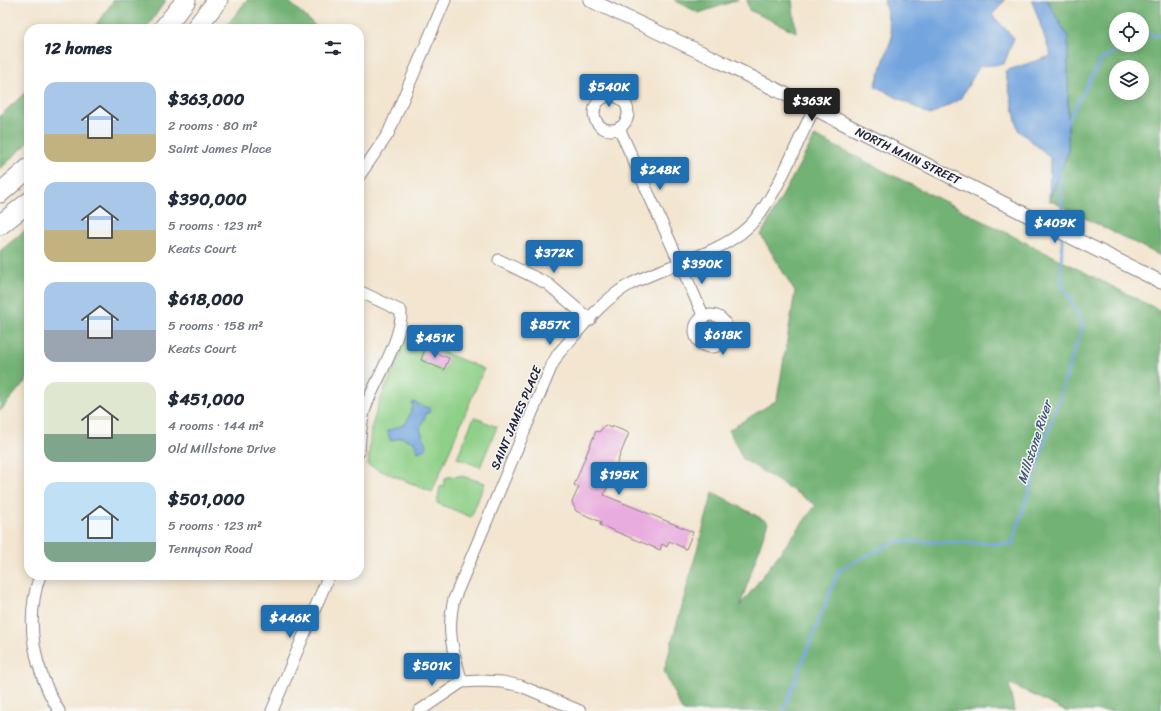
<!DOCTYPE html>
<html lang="en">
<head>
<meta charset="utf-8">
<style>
  body { margin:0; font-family:Sriracha,sans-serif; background:#f6f6f7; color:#1f2937; height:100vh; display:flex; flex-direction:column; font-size:15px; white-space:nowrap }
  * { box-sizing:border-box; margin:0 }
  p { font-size:13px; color:#747a83 }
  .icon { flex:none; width:22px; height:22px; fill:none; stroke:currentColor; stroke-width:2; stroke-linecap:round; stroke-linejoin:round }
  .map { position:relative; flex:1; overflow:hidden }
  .sheet { position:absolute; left:24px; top:24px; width:340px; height:556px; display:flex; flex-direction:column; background:#fff; border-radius:16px; box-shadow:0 2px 10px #0003 }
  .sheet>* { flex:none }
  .buttons { position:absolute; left:1109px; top:12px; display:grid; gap:8px }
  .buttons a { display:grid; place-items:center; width:40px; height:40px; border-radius:50%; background:#fff; box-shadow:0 2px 10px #0003; font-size:20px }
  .price { position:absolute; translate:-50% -34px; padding:0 9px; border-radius:4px; background:#1f6fb2; color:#fff; font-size:13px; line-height:26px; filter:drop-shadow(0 1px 2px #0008) }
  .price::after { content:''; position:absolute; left:50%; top:24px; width:12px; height:9px; margin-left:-6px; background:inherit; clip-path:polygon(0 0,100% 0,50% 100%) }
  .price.active { background:#222; color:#fff }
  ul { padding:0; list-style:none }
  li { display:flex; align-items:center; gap:12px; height:100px; padding:0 20px }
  li span { display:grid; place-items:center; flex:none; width:112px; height:80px; border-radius:12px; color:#555 }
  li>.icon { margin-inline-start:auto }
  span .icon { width:48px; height:48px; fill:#fffc; stroke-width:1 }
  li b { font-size:17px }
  h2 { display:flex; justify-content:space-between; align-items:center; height:48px; padding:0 20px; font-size:17px }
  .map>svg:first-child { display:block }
</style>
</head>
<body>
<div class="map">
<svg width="1161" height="711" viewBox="0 0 1161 711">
  <rect width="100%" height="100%" fill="#f6f6f2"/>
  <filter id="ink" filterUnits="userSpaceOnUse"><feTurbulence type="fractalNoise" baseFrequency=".025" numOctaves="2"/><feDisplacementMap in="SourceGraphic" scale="8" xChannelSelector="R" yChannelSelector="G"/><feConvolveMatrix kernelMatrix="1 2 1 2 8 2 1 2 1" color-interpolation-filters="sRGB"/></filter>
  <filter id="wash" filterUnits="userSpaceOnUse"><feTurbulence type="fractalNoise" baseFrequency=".012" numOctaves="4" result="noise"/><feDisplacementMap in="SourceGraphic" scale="16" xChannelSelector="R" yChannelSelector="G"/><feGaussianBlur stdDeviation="0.9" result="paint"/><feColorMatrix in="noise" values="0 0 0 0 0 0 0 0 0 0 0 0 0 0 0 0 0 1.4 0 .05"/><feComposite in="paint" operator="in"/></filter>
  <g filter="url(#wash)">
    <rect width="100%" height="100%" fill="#f3e5cf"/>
    <g fill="#8fd088" stroke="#587962">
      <path d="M407 337 484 369 432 492 368 465 371 429 378 406Z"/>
      <path d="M474 417 497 427 480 467 457 458Z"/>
      <path d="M462 476 485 483 471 517 437 503 440 487 444 486V481L447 477Z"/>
    </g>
    <g fill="#73b274" stroke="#4a6a58" fill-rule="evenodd">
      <path d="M114 0H166L146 29H93Z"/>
      <path d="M247 0H287L318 28 224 29Z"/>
      <path d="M674 0H738L699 13Z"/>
      <path d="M747 0H792L796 32 749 10Z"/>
      <path d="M1047 0H1161V256L1049 200 1068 152V37ZM1116 19H1142V45H1116ZM1116 67H1142V93H1116Z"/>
      <path d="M29 89V142L0 169V116Z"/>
      <path d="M815 136 1161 311V711H1065L1009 683 1014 711H682L664 671 713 492 768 522 740 606 816 505 743 459 729 430 777 400 795 292 761 235Z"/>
      <path d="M29 227V377L0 411V251Z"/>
    </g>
    <g fill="#73a4de" stroke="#4a638c">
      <path d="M884 0H1005L992 15 1014 38 1004 64 980 66 960 99 930 115 875 86 892 37Z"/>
      <path d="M1032 0H1047L1068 37V152L1049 200 1050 157 1018 130 1005 71 1051 56Z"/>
      <path d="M413 402 431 409 429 413 427 412 420 429 427 448 418 452 414 442 401 437 391 441 387 431 406 424 413 406 412 405Z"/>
    </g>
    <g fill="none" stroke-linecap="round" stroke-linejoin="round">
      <g stroke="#73a4de" stroke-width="3">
        <path d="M1142 34 1161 36"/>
        <path d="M1066 124 1101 60 1125 45"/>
        <path d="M1060 168 1063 228"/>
        <path d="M783 711 839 570 896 541 1012 544 1083 324 1061 282 1062 236"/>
      </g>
    </g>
    <g id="blocks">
      <g fill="#e9acde">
        <path d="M425 349 449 358 444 370 421 360Z"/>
        <path d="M605 425 611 428 612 426 629 433 604 495 693 532 686 549 669 541 667 547 662 544 660 550 600 525 601 522 576 511 572 502 579 487 574 485 596 431 599 432Z"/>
      </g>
    </g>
  </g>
  <g filter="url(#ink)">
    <use href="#blocks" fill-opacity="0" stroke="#8a8485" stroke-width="1"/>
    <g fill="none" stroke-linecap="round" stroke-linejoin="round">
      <defs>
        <g id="minor">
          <circle cx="611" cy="113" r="17"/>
          <path d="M619 128 704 317"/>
          <path d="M359 176 388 134 445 0"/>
          <path d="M499 260 548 284 590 320"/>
          <path d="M359 291 401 311C403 336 377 379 367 403 361 419 360 436 359 452"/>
          <circle cx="711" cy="331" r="16"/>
          <path d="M40 575C24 622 34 670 59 711"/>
          <path d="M462 682C453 651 446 632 454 599L552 365 558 354C579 331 600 302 627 286 662 266 718 255 747 228 775 202 796 144 814 109"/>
          <path d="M272 711 329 575"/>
          <path d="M419 711 462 682 481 681 502 682 521 686 580 711"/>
        </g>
        <path id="tertiary" d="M590 0 717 60 1161 282"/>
        <g id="motorway">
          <path d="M163 29 186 0"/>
          <path d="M195 29 218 0"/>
          <path d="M0 193 29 168"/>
          <path d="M0 225 29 202"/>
        </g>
      </defs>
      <use href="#minor" stroke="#8a8485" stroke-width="13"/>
      <use href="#tertiary" stroke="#8a8485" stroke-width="15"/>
      <use href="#motorway" stroke="#8a8485" stroke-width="21"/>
      <use href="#minor" stroke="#fff" stroke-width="11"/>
      <use href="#tertiary" stroke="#fff" stroke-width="13"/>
      <use href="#motorway" stroke="#fff" stroke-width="19"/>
    </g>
  </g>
  <g text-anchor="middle" stroke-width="3" stroke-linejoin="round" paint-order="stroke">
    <g font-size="12" fill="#22223b" stroke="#f6f6f2">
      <text transform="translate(908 156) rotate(26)" y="4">NORTH MAIN STREET</text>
      <text transform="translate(516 418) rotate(-67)" y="4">SAINT JAMES PLACE</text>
    </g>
    <g font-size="13" font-style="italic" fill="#42567c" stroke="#f6f6f2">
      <text transform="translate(1034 442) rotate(-72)" y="5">Millstone River</text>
    </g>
  </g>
</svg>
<div class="buttons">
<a><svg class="icon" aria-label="locate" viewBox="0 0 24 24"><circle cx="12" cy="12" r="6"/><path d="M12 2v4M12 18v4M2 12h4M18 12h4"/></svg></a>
<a><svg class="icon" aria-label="layers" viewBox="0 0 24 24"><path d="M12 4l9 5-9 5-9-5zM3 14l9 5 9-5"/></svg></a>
</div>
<b class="price" style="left:609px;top:108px">$540K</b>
<b class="price active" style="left:812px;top:122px">$363K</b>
<b class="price" style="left:660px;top:191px">$248K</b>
<b class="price" style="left:1055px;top:244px">$409K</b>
<b class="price" style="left:554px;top:274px">$372K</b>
<b class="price" style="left:702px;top:285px">$390K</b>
<b class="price" style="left:550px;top:346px">$857K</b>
<b class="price" style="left:723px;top:356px">$618K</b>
<b class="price" style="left:435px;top:359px">$451K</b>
<b class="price" style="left:619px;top:496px">$195K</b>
<b class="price" style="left:290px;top:639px">$446K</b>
<b class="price" style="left:432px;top:687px">$501K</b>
<section class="sheet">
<h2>12 homes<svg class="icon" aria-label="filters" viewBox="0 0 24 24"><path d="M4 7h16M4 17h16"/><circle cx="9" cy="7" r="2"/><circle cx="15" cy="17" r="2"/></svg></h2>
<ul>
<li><span style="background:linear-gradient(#a9c7e8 65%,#c2b280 0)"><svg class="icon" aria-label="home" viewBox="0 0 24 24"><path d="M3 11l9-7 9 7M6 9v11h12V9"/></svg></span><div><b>$363,000</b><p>2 rooms · 80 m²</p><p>Saint James Place</p></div></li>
<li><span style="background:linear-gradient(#a9c7e8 60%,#c2b280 0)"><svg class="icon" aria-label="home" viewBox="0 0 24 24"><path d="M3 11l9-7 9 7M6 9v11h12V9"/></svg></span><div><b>$390,000</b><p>5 rooms · 123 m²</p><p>Keats Court</p></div></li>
<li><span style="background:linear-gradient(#a9c7e8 60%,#9aa5b1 0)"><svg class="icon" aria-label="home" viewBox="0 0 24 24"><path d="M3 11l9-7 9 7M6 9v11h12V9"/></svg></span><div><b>$618,000</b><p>5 rooms · 158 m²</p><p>Keats Court</p></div></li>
<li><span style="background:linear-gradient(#dfe7d0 65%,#7fa58c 0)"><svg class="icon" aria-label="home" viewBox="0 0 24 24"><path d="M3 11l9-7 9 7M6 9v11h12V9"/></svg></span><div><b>$451,000</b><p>4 rooms · 144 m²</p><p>Old Millstone Drive</p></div></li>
<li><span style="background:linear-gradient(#bfe0f5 75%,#7fa58c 0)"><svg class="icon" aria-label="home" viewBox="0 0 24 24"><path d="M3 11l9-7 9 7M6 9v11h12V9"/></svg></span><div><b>$501,000</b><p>5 rooms · 123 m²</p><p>Tennyson Road</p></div></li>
</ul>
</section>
</div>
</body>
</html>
